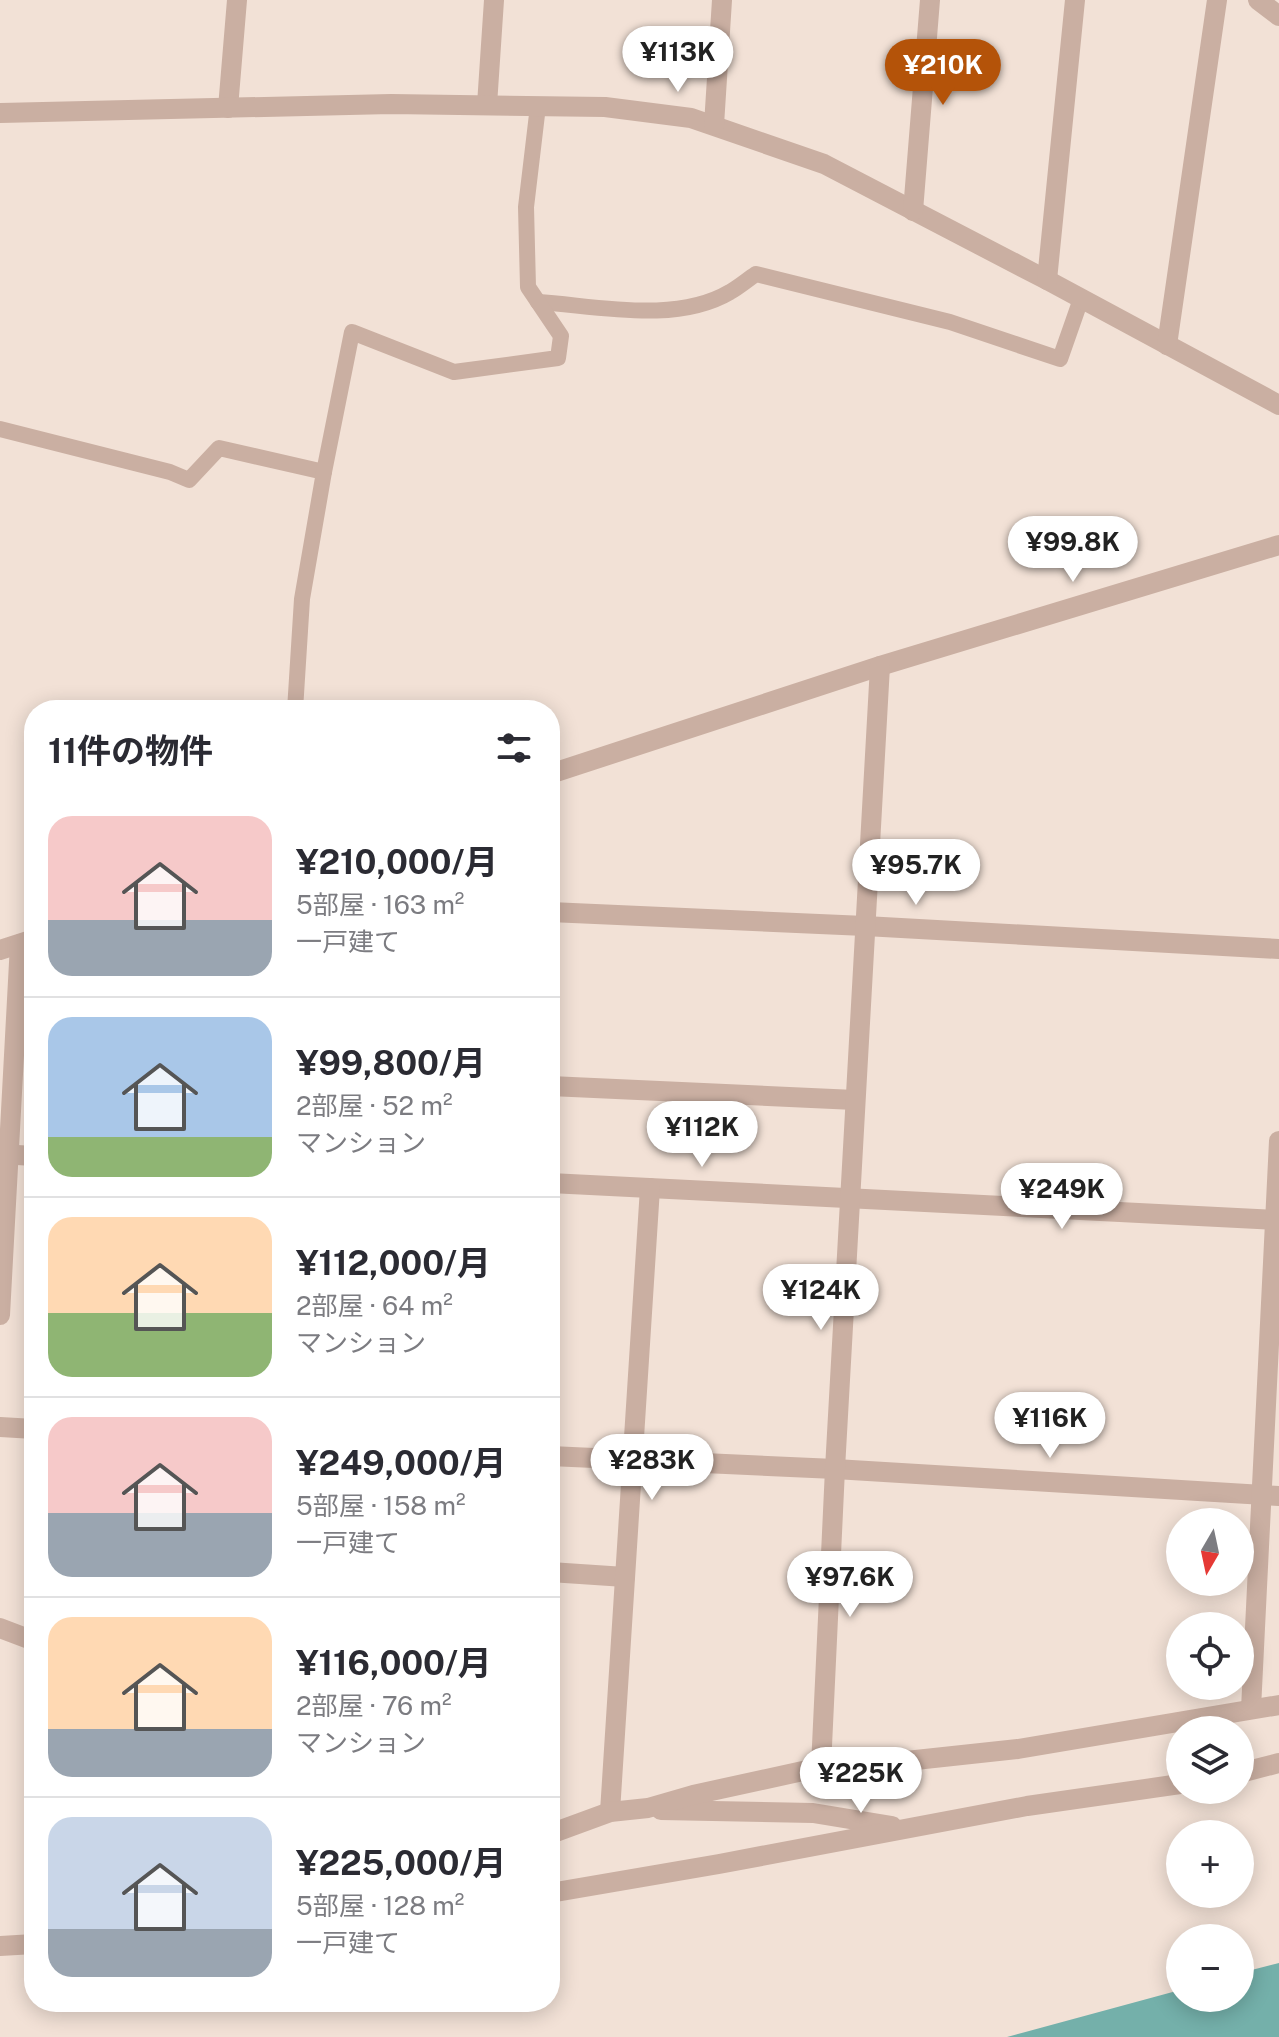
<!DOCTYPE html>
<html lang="ja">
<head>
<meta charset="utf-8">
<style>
  body { margin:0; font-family:"Public Sans","Noto Sans JP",sans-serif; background:#f7f7f7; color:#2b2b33; height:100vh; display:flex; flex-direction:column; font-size:30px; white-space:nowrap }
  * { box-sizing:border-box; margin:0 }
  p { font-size:26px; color:#7c7c81 }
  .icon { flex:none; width:44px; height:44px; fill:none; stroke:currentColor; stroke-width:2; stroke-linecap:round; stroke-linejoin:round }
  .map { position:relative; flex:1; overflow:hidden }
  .side { position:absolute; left:24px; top:700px; width:536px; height:1312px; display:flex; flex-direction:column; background:#fff; border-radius:32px; box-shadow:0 4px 20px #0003 }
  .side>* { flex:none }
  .needle { width:52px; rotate:189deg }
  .tools { position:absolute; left:1166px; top:1508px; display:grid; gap:16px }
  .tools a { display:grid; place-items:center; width:88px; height:88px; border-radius:50%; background:#fff; box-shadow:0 4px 20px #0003; font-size:40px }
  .price { position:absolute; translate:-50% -68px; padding:0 18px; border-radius:28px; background:#fff; color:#222; font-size:26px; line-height:52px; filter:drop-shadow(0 2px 4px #0008) }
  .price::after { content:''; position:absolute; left:50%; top:48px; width:24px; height:18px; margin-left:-12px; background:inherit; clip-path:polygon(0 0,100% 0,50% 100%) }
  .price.on { background:#b45309; color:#fff }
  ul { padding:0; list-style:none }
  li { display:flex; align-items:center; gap:24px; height:200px; padding:0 24px }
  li+li { border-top:2px solid #e1e1e2 }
  li span { display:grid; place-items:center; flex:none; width:224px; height:160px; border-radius:24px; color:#555 }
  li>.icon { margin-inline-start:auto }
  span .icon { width:96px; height:96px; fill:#fffc; stroke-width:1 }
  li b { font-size:34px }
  h2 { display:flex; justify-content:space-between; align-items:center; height:96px; padding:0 24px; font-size:34px }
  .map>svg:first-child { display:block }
</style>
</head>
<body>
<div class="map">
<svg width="1279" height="2037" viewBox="0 0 1279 2037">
  <rect width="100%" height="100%" fill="#f2e1d6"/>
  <path fill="#74b0aa" d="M1279 1963V2037H1007L1180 1990V1998H1240V1973Z"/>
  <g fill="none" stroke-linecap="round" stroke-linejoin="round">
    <g stroke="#caafa2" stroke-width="16">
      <path d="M538 302C598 306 676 324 730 292 739 287 747 280 756 274L950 322 1060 359 1081 299"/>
      <path d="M0 429 170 472 189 480 219 448 324 472"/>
      <path d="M295 710 302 599 324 472 352 332 454 372 558 358 561 336 528 287 526 207 538 106"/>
    </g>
    <g stroke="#caafa2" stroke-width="20">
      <path d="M1258 0 1279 16"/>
      <path d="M487 105 494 0"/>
      <path d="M228 108 237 0"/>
      <path d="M0 113 391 104 605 107 691 118 824 164 1047 280 1279 405"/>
      <path d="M714 125 722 0"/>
      <path d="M913 211 930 0"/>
      <path d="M1047 280 1075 0"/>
      <path d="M1167 345 1217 0"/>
      <path d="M550 774 880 666 1279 545"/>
      <path d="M550 912 865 926 1279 949"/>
      <path d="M0 950 34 939"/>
      <path d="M550 1086 855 1100"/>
      <path d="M0 1154 34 1156"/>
      <path d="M550 1183 1279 1220"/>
      <path d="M0 1315 20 944"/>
      <path d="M0 1427 34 1429"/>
      <path d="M550 1456 835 1469 1279 1496"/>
      <path d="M550 1572 625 1577"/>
      <path d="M0 1628 34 1641"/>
      <path d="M1251 1709 1279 1141"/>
      <path d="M821 1767 835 1469 880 666"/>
      <path d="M1240 1773 1279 1763"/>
      <path d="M661 1810 813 1813 892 1826"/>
      <path d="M610 1812 650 1188"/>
      <path d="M550 1834 610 1812 648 1808 693 1795 821 1767 897 1762 1018 1749 1279 1705"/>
      <path d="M550 1893 719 1864 1027 1806 1180 1784"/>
      <path d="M0 1946 34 1944"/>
    </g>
  </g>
</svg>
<div class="tools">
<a><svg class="needle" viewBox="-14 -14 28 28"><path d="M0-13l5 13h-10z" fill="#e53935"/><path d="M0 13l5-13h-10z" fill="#7c7c81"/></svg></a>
<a><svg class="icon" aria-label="locate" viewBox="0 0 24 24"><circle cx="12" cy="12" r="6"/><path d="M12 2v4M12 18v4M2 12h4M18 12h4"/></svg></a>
<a><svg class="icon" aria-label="layers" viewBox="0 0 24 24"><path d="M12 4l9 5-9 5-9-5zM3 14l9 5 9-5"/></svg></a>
<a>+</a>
<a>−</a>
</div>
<b class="price" style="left:678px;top:94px">¥113K</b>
<b class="price on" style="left:943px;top:107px">¥210K</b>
<b class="price" style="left:1073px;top:584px">¥99.8K</b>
<b class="price" style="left:916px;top:907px">¥95.7K</b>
<b class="price" style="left:702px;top:1169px">¥112K</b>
<b class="price" style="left:1062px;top:1231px">¥249K</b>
<b class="price" style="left:821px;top:1332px">¥124K</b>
<b class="price" style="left:1050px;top:1460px">¥116K</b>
<b class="price" style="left:652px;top:1502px">¥283K</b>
<b class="price" style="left:850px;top:1619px">¥97.6K</b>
<b class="price" style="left:861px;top:1815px">¥225K</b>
<section class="side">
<h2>11件の物件<svg class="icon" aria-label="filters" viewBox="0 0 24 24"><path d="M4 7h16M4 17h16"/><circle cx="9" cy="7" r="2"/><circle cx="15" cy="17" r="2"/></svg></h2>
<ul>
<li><span style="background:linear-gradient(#f6c9c9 65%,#9aa5b1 0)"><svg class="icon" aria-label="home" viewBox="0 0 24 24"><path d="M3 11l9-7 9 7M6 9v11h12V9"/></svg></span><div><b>¥210,000/月</b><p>5部屋 · 163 m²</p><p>一戸建て</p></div></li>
<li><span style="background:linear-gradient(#a9c7e8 75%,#8fb573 0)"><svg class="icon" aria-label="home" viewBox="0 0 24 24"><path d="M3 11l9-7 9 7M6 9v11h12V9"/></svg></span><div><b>¥99,800/月</b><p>2部屋 · 52 m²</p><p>マンション</p></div></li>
<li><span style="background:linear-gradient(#ffd9b3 60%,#8fb573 0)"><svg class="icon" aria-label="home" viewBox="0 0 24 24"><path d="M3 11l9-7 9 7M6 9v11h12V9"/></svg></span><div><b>¥112,000/月</b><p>2部屋 · 64 m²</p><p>マンション</p></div></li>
<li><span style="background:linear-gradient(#f6c9c9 60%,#9aa5b1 0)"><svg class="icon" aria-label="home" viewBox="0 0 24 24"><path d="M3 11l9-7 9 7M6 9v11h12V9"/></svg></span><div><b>¥249,000/月</b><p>5部屋 · 158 m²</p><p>一戸建て</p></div></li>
<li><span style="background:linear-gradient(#ffd9b3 70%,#9aa5b1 0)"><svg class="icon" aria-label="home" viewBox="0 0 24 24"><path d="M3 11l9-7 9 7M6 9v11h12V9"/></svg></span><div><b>¥116,000/月</b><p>2部屋 · 76 m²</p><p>マンション</p></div></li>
<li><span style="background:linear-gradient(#c9d6e8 70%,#9aa5b1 0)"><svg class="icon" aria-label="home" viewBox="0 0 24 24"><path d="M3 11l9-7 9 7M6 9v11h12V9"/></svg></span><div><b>¥225,000/月</b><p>5部屋 · 128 m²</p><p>一戸建て</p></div></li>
</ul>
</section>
</div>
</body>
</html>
